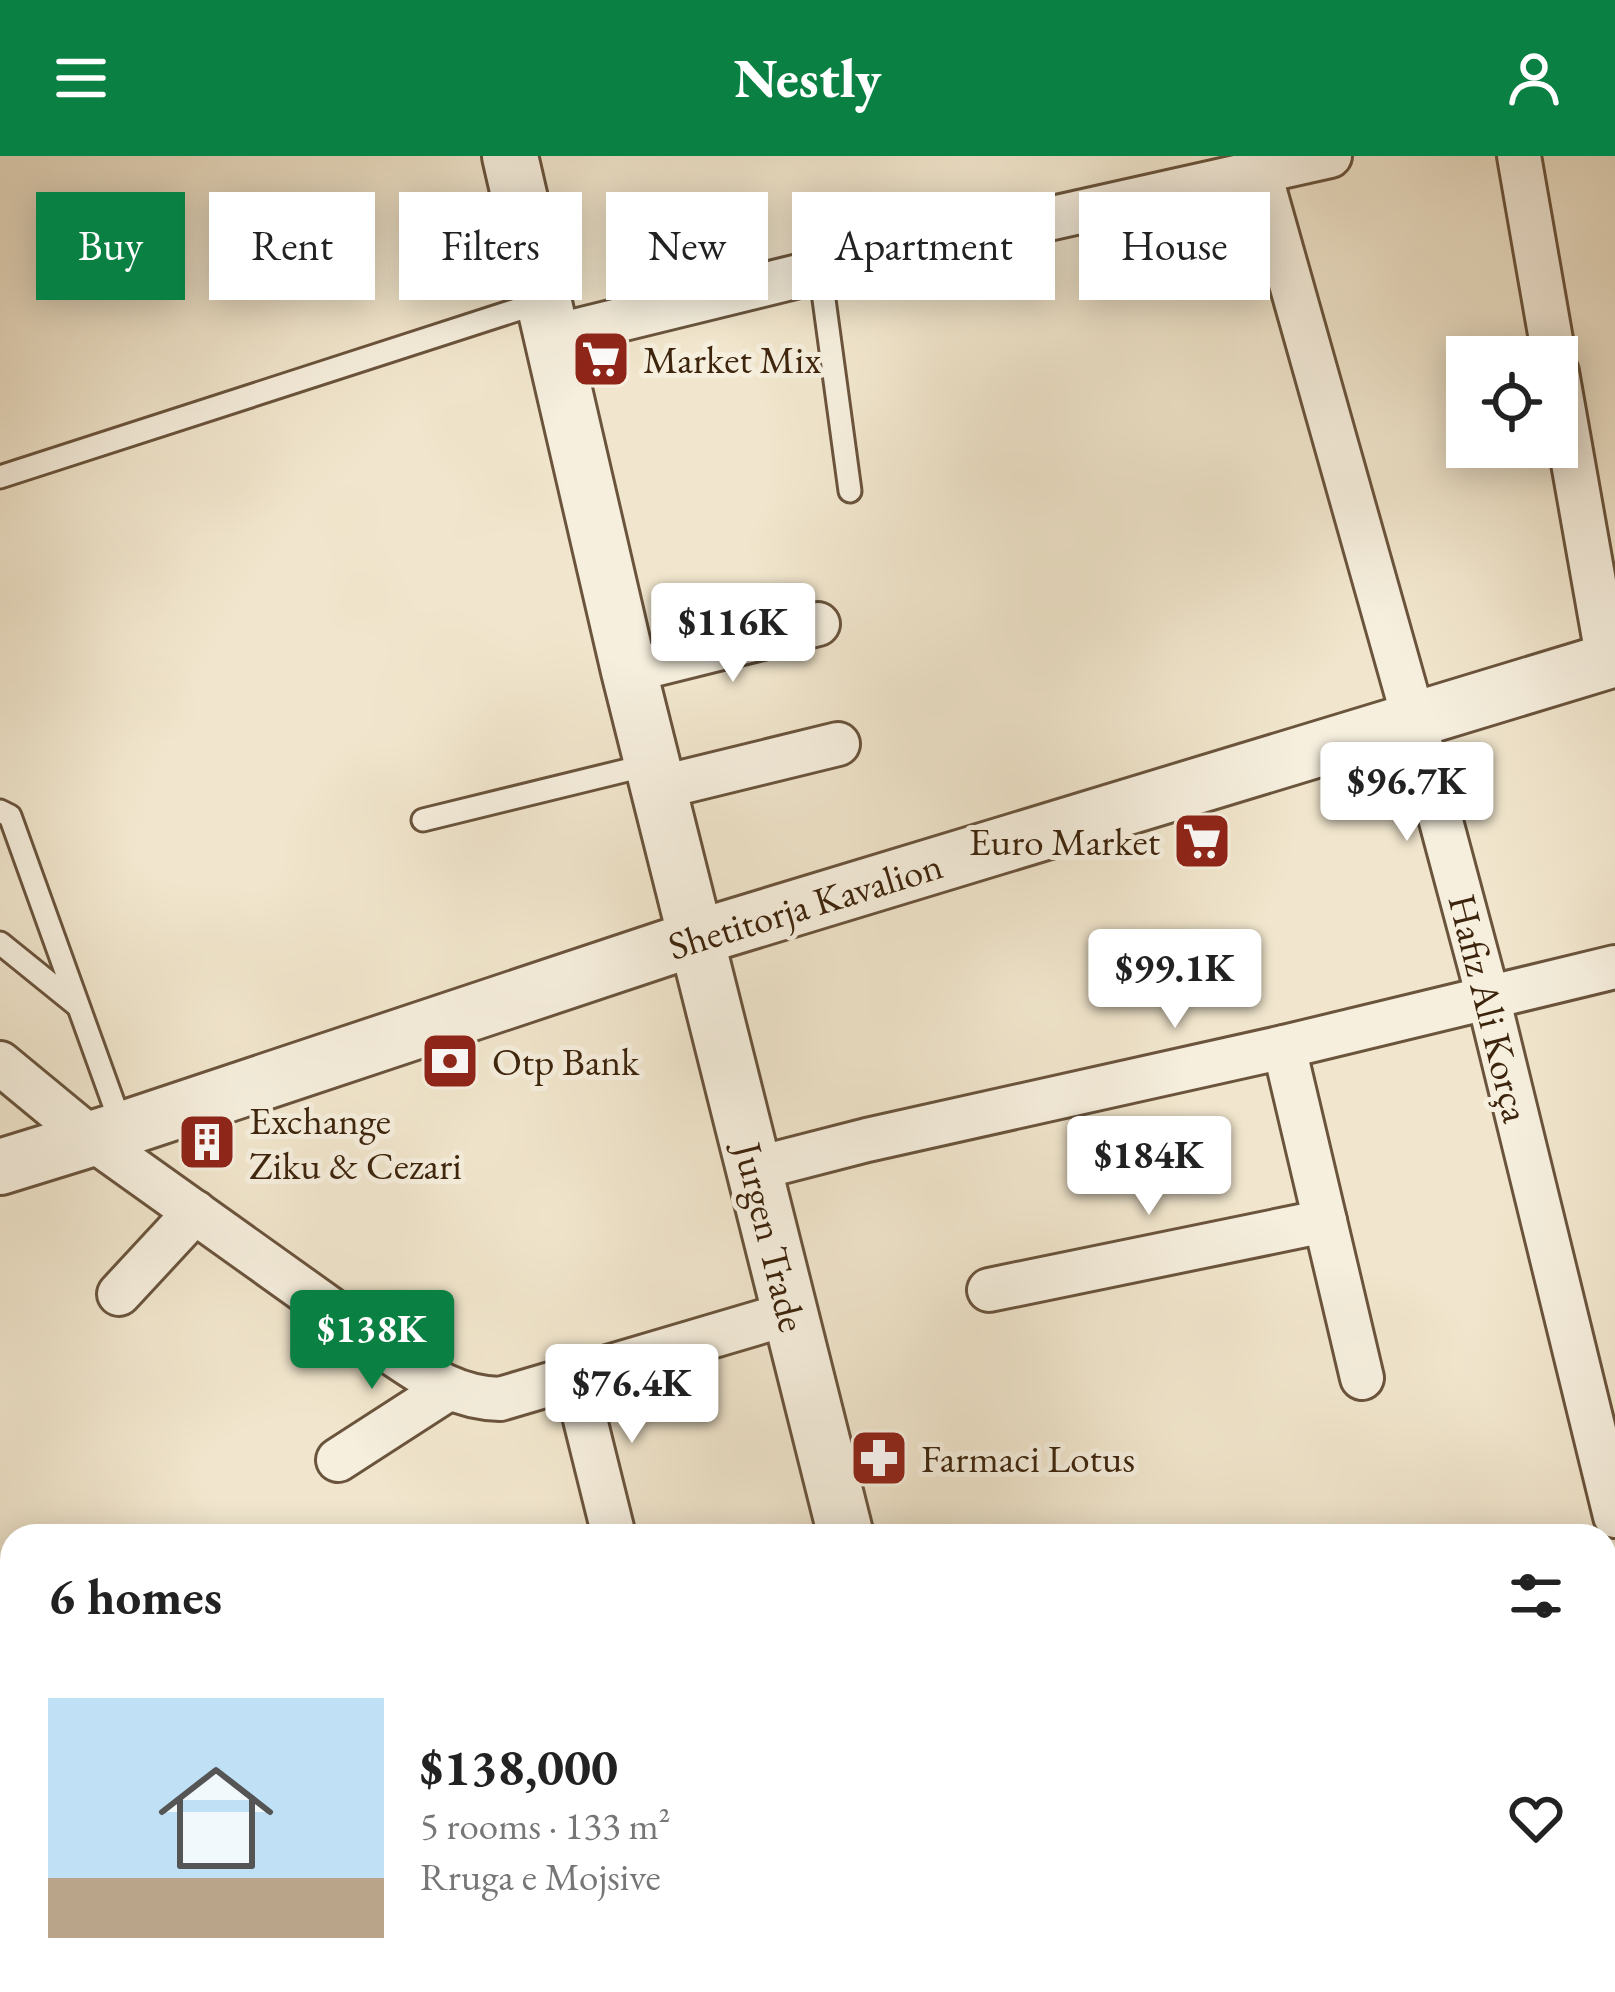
<!DOCTYPE html>
<html lang="en">
<head>
<meta charset="utf-8">
<style>
  body { margin:0; font-family:"EB Garamond",serif; background:#f2f2f2; color:#222; height:100vh; display:flex; flex-direction:column; font-size:45px; white-space:nowrap }
  * { box-sizing:border-box; margin:0 }
  p { font-size:39px; color:#767676 }
  .icon { flex:none; width:66px; height:66px; fill:none; stroke:currentColor; stroke-width:2; stroke-linecap:round; stroke-linejoin:round }
  .map { position:relative; flex:1; overflow:hidden }
  .details { position:absolute; left:0px; top:1368px; width:1617px; height:468px; display:flex; flex-direction:column; background:#fff; border-radius:36px 36px 0 0; box-shadow:0 6px 30px #0003 }
  .details>* { flex:none }
  .top-card { position:absolute; left:36px; top:36px; width:1545px; height:108px; display:flex; gap:24px }
  .tools { position:absolute; left:1446px; top:180px; display:grid; gap:24px }
  .tools a { display:grid; place-items:center; width:132px; height:132px; border-radius:0px; background:#fff; box-shadow:0 6px 30px #0003; font-size:60px }
  .price { position:absolute; translate:-50% -102px; padding:0 27px; border-radius:12px; background:#fff; color:#222; font-size:39px; line-height:78px; filter:drop-shadow(0 3px 6px #0008) }
  .price::after { content:''; position:absolute; left:50%; top:72px; width:36px; height:27px; margin-left:-18px; background:inherit; clip-path:polygon(0 0,100% 0,50% 100%) }
  .price.current { background:#0b8043; color:#fff }
  ul { padding:0; list-style:none }
  li { display:flex; align-items:center; gap:36px; height:300px; padding:0 48px }
  li+li { border-top:3px solid #e0e0e0 }
  li span { display:grid; place-items:center; flex:none; width:336px; height:240px; border-radius:0px; color:#555 }
  li>.icon { margin-inline-start:auto }
  span .icon { width:144px; height:144px; fill:#fffc; stroke-width:1 }
  li b { font-size:51px }
  h2 { display:flex; justify-content:space-between; align-items:center; height:144px; padding:0 48px; font-size:51px }
  .chip { padding:0 42px; border-radius:0px; background:#fff; box-shadow:0 6px 30px #0003; font-size:42px; line-height:108px }
  .chip.current { background:#0b8043; color:#fff }
  header { display:flex; justify-content:space-between; align-items:center; height:156px; padding:0 48px; background:#0b8043; color:#fff; font-size:54px; font-weight:800 }
  .map>svg:first-child { display:block }
</style>
</head>
<body>
<header><svg class="icon" aria-label="menu" viewBox="0 0 24 24"><path d="M4 6h16M4 12h16M4 18h16"/></svg>Nestly<svg class="icon" aria-label="person" viewBox="0 0 24 24"><circle cx="12" cy="8" r="4"/><path d="M4 21q1-7 8-7t8 7"/></svg></header>
<div class="map">
<svg width="1615" height="1836" viewBox="0 0 1615 1836">
  <rect width="100%" height="100%" fill="#f1e6cd"/>
  <filter id="stains"><feTurbulence type="fractalNoise" baseFrequency=".00167" numOctaves="4"/><feColorMatrix values="0 0 0 0 .2 0 0 0 0 .09 0 0 0 0 .02 0 0 0 .5 -.17"/></filter>
  <radialGradient id="worn" r=".72"><stop offset=".6" stop-color="#630" stop-opacity="0"/><stop offset="1" stop-color="#630" stop-opacity=".3"/></radialGradient>
  <g fill="none" stroke-linecap="round" stroke-linejoin="round">
    <defs>
      <g id="service">
        <path d="M820 114 850 335"/>
        <path d="M0 321 541 146"/>
        <path d="M0 655 10 660 122 971"/>
        <path d="M423 664 652 608"/>
        <path d="M0 787 78 850"/>
      </g>
      <g id="minor">
        <path d="M1255 0 1414 564 1488 841 1615 1360"/>
        <path d="M1519 0 1554 201"/>
        <path d="M550 181 860 105 1330 0"/>
        <path d="M1557 216 1608 505"/>
        <path d="M629 515 818 468"/>
        <path d="M658 632 838 588"/>
        <path d="M1284 891 1362 1222"/>
        <path d="M0 907 92 983 396 1200C430 1223 458 1242 500 1243L791 1157"/>
        <path d="M754 1013 867 984 1284 891 1615 811"/>
        <path d="M989 1134 1325 1065"/>
        <path d="M119 1138 195 1056"/>
        <path d="M574 1219 614 1380"/>
        <path d="M338 1304 448 1233"/>
        <path d="M0 1788H12"/>
        <path d="M725 1824 728 1836"/>
        <path d="M1345 1824 1346 1836"/>
      </g>
      <g id="tertiary">
        <path d="M510 0 629 515 846 1380"/>
        <path d="M0 1011 123 973 696 782 1615 503"/>
        <path d="M948 1824 950 1836"/>
      </g>
      <path id="secondary" d="M1541 1836 1568 1824"/>
    </defs>
    <use href="#service" stroke="#6a543c" stroke-width="27"/>
    <use href="#minor" stroke="#6a543c" stroke-width="48"/>
    <use href="#tertiary" stroke="#6a543c" stroke-width="60"/>
    <use href="#secondary" stroke="#3d240c" stroke-width="66"/>
    <use href="#service" stroke="#f6efde" stroke-width="21"/>
    <use href="#minor" stroke="#f6efde" stroke-width="42"/>
    <use href="#tertiary" stroke="#f6efde" stroke-width="54"/>
    <use href="#secondary" stroke="#f6efde" stroke-width="60"/>
  </g>
  <defs>
    <symbol id="supermarket-square" viewBox="-11 -11 22 22"><rect x="-9" y="-9" width="18" height="18" rx="4" fill="#8f2418" stroke="#f6efde"/><path d="M-6-5.5h2.5l.6 2H6L4.5 2H-2.5L-4.4-4H-6ZM-1.5 3.2a1.3 1.3 0 1 0 .1 0ZM3 3.2a1.3 1.3 0 1 0 .1 0Z" fill="#fff"/></symbol>
    <symbol id="bank-square" viewBox="-11 -11 22 22"><rect x="-9" y="-9" width="18" height="18" rx="4" fill="#8f2418" stroke="#f6efde"/><path d="M-6-4H6V4H-6ZM0-2.3a2.3 2.3 0 1 0 0 4.6a2.3 2.3 0 1 0 0-4.6Z" fill="#fff"/></symbol>
    <symbol id="building-square" viewBox="-11 -11 22 22"><rect x="-9" y="-9" width="18" height="18" rx="4" fill="#8f2418" stroke="#f6efde"/><path d="M-4-6H4V6H1V3H-1V6H-4ZM-2.5-4.3h1.7v1.8h-1.7ZM.8-4.3h1.7v1.8H.8ZM-2.5-1h1.7V.8h-1.7ZM.8-1h1.7V.8H.8Z" fill="#fff"/></symbol>
    <symbol id="pharmacy-square" viewBox="-11 -11 22 22"><rect x="-9" y="-9" width="18" height="18" rx="4" fill="#8f2418" stroke="#f6efde"/><path d="M-2-6h4v4h4v4h-4v4h-4v-4h-4v-4h4Z" fill="#fff"/></symbol>
  </defs>
  <g fill-rule="evenodd">
    <use href="#supermarket-square" x="568" y="170" width="66" height="66"/>
    <use href="#supermarket-square" x="1169" y="652" width="66" height="66"/>
    <use href="#bank-square" x="417" y="872" width="66" height="66"/>
    <use href="#building-square" x="174" y="953" width="66" height="66"/>
    <use href="#pharmacy-square" x="846" y="1269" width="66" height="66"/>
  </g>
  <g text-anchor="middle" stroke-width="10" stroke-linejoin="round" paint-order="stroke">
    <g font-size="39" fill="#3d240c" stroke="#f6efde" text-anchor="start">
      <text x="643" y="217">Market Mix</text>
      <text x="1160" y="699" text-anchor="end">Euro Market</text>
      <text x="492" y="919">Otp Bank</text>
      <text x="249" y="978">Exchange<tspan x="249" dy="45">Ziku &amp; Cezari</tspan></text>
      <text x="921" y="1316">Farmaci Lotus</text>
    </g>
    <g font-size="39" fill="#3d240c" stroke="#f6efde">
      <text transform="translate(805 749) rotate(-17)" y="14">Shetitorja Kavalion</text>
      <text transform="translate(1490 852) rotate(76)" y="14">Hafiz Ali Korça</text>
      <text transform="translate(771 1081) rotate(76)" y="14">Jurgen Trade</text>
    </g>
  </g>
  <rect width="100%" height="100%" filter="url(#stains)"/>
  <rect width="100%" height="100%" fill="url(#worn)"/>
</svg>
<div class="tools">
<a><svg class="icon" aria-label="locate" viewBox="0 0 24 24"><circle cx="12" cy="12" r="6"/><path d="M12 2v4M12 18v4M2 12h4M18 12h4"/></svg></a>
</div>
<b class="price" style="left:733px;top:529px">$116K</b>
<b class="price" style="left:1407px;top:688px">$96.7K</b>
<b class="price" style="left:1175px;top:875px">$99.1K</b>
<b class="price" style="left:1149px;top:1062px">$184K</b>
<b class="price current" style="left:372px;top:1236px">$138K</b>
<b class="price" style="left:632px;top:1290px">$76.4K</b>
<div class="top-card">
<a class="chip current">Buy</a>
<a class="chip">Rent</a>
<a class="chip">Filters</a>
<a class="chip">New</a>
<a class="chip">Apartment</a>
<a class="chip">House</a>
</div>
<section class="details">
<h2>6 homes<svg class="icon" aria-label="filters" viewBox="0 0 24 24"><path d="M4 7h16M4 17h16"/><circle cx="9" cy="7" r="2"/><circle cx="15" cy="17" r="2"/></svg></h2>
<ul>
<li><span style="background:linear-gradient(#bfe0f5 75%,#b9a48a 0)"><svg class="icon" aria-label="home" viewBox="0 0 24 24"><path d="M3 11l9-7 9 7M6 9v11h12V9"/></svg></span><div><b>$138,000</b><p>5 rooms · 133 m²</p><p>Rruga e Mojsive</p></div><svg class="icon" aria-label="heart" viewBox="0 0 24 24"><path d="M12 20l-8-8c-3-5 5-10 8-4 3-6 11-1 8 4z"/></svg></li>
</ul>
</section>
</div>
</body>
</html>
